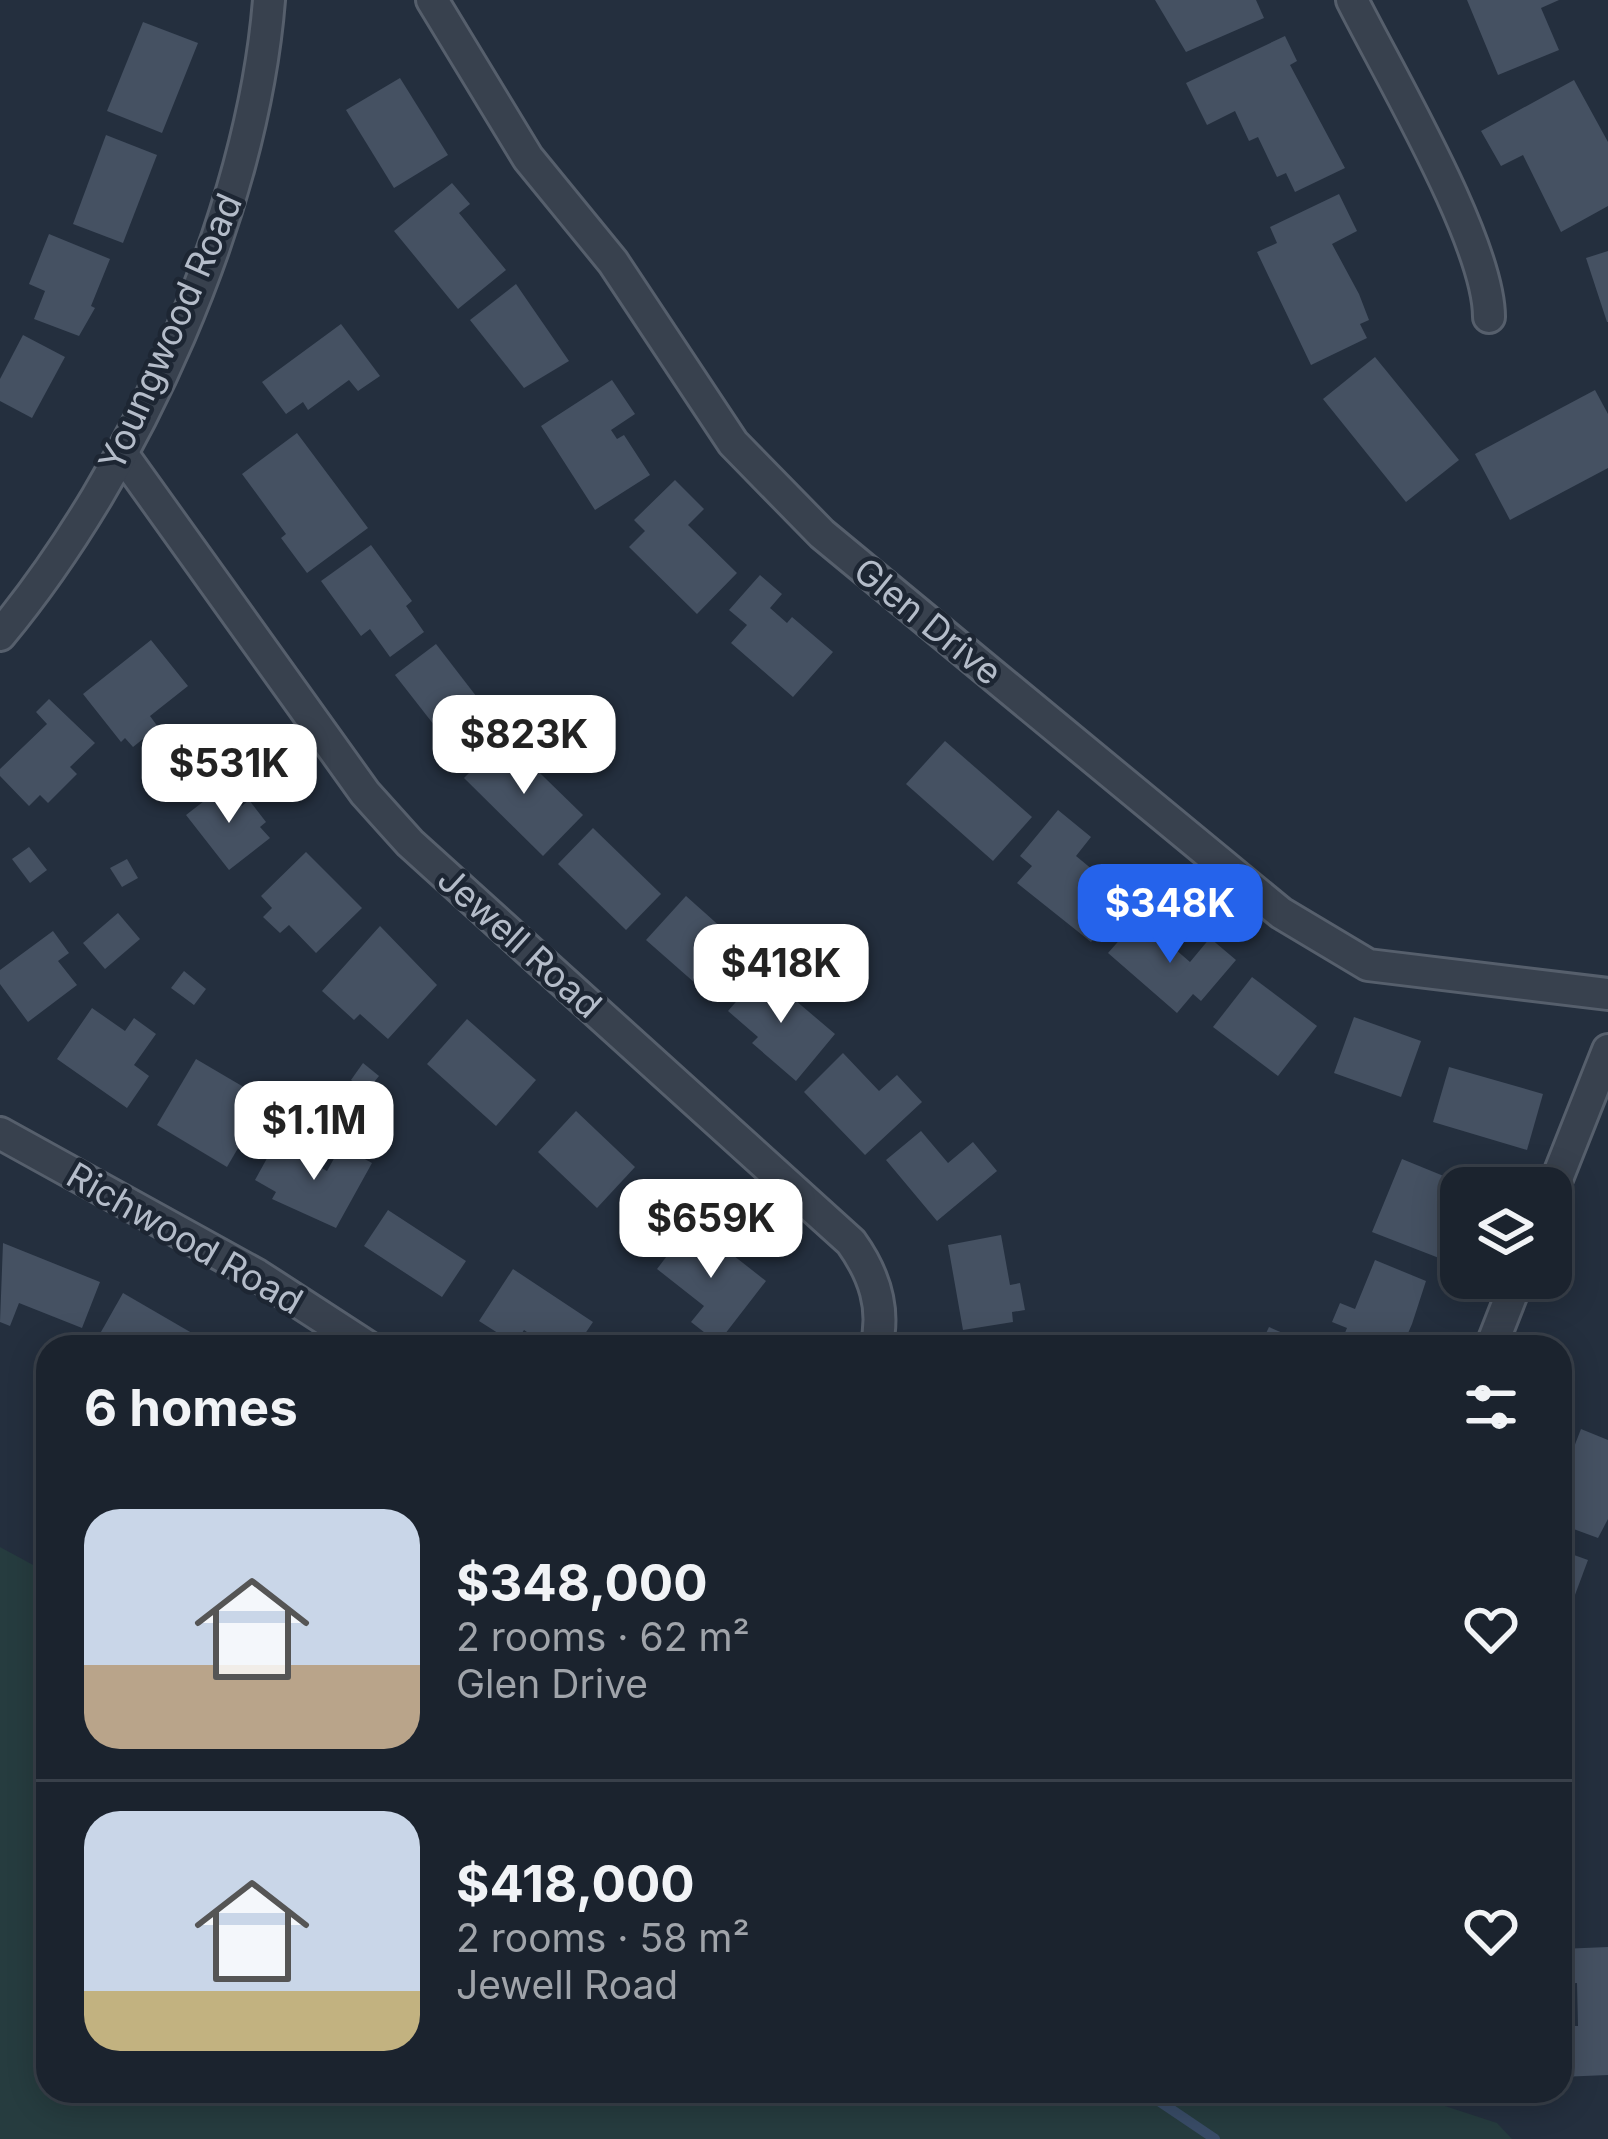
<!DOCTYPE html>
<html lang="en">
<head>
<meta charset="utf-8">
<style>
  body { margin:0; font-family:Inter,sans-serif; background:#242b36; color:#f1f3f6; height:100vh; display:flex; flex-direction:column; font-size:45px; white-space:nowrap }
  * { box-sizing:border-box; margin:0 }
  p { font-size:39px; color:#a0a4aa }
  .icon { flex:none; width:66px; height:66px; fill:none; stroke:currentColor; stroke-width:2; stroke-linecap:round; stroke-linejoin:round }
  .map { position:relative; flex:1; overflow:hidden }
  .drawer { position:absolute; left:36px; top:1335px; width:1536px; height:768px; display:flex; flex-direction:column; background:#1b232e; border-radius:36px; box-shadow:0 6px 30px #0003,0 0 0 3px #39404a }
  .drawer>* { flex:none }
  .buttons { position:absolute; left:1440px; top:1167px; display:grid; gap:24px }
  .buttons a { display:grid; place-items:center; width:132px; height:132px; border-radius:24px; background:#1b232e; box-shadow:0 6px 30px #0003,0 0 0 3px #39404a; font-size:60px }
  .price { position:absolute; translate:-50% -102px; padding:0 27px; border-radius:24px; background:#fff; color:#222; font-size:39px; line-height:78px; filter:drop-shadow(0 3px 6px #0008) }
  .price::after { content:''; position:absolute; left:50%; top:72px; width:36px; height:27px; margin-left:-18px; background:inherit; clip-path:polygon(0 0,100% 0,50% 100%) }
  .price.active { background:#2563eb; color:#fff }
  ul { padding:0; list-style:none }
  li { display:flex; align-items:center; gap:36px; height:300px; padding:0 48px }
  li+li { border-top:3px solid #39404a }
  li span { display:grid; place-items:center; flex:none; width:336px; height:240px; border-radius:36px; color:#555 }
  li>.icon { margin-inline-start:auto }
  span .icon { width:144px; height:144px; fill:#fffc; stroke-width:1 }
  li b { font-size:51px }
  h2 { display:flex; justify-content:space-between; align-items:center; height:144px; padding:0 48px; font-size:51px }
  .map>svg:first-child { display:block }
</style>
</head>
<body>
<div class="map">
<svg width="1608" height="2139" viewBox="0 0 1608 2139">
  <rect width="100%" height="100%" fill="#242f3e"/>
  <path fill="#263c3f" d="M0 1547 48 1573V2091H1399L1497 2123 1512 2139H0Z"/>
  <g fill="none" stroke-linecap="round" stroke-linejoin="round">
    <path stroke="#394c67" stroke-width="10" d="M1144 2091 1215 2139"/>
  </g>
  <g fill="#455162">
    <path d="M1155 0H1256L1264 18 1186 52Z"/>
    <path d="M1467 0H1559L1541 8 1559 50 1498 75Z"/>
    <path d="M143 22 198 43 162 133 107 111Z"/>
    <path d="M1285 36 1297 61 1290 65 1345 168 1295 192 1286 173 1277 177 1258 137 1249 141 1235 111 1207 125 1186 83Z"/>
    <path d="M400 78 448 155 394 188 346 110Z"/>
    <path d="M1574 80 1608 142V206L1561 232 1523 155 1501 166 1481 131Z"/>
    <path d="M106 135 157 155 123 243 73 224Z"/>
    <path d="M452 183 470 204 459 213 506 270 458 309 394 231Z"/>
    <path d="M1339 194 1357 231 1332 244 1359 294 1369 320 1360 324 1367 338 1311 365 1257 252 1277 243 1270 227Z"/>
    <path d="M49 234 110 259 91 306 95 308 79 336 34 319 45 291 29 284Z"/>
    <path d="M1608 251V322H1607L1586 258Z"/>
    <path d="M516 284 569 361 524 388 470 320Z"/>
    <path d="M341 324 380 376 358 391 349 380 308 410 303 402 286 414 262 382Z"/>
    <path d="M23 335 65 357 32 418 0 401V379Z"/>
    <path d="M1375 357 1459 460 1406 502 1323 399Z"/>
    <path d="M612 380 635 414 611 430 617 439 624 435 650 475 595 510 541 426Z"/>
    <path d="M1595 390 1608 414V468L1510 520 1475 454Z"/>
    <path d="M297 433 368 528 307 573 281 538 286 534 242 474Z"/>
    <path d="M675 480 704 509 688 525 737 573 697 614 629 547 645 531 634 520Z"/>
    <path d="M371 545 412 601 406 606 424 632 390 657 370 629 361 636 321 581Z"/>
    <path d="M760 575 782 594 770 608 787 623 792 617 833 652 793 697 731 643 747 625 729 610Z"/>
    <path d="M151 640 188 686 150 716 158 727 133 747 125 738 121 742 83 694Z"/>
    <path d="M436 644 493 718 452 748 395 675Z"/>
    <path d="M49 699 95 743 70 767 77 774 48 803 40 795 29 806 0 776V769L47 724 36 712Z"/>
    <path d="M504 738 583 815 543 856 464 778Z"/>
    <path d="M945 741 1032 817 993 861 906 784Z"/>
    <path d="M226 784 242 806 249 800 266 822 260 827 270 838 229 870 186 815Z"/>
    <path d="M1058 810 1091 837 1076 856 1127 898 1091 942 1017 883 1032 866 1020 856Z"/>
    <path d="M593 828 661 894 626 930 558 864Z"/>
    <path d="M29 847 47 870 30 883 12 859Z"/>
    <path d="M306 852 362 908 316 953 289 925 280 933 263 917 272 908 261 896Z"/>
    <path d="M127 859 138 878 122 887 110 868Z"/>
    <path d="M686 896 751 954 712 998 646 940Z"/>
    <path d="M118 913 140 939 105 969 83 943Z"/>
    <path d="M1139 918 1190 962 1210 938 1236 960 1201 1001 1193 994 1177 1013 1108 953Z"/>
    <path d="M380 926 437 985 388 1039 360 1014 354 1020 322 991Z"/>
    <path d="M53 931 69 953 58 961 77 985 28 1022 0 984V970Z"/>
    <path d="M184 971 206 989 194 1005 171 988Z"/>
    <path d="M762 972 835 1034 796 1081 752 1043 758 1037 728 1011Z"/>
    <path d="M1252 977 1317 1026 1278 1076 1213 1027Z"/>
    <path d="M92 1008 125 1031 134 1018 156 1034 134 1065 149 1076 127 1108 57 1059Z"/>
    <path d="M1354 1017 1421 1041 1401 1097 1334 1073Z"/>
    <path d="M467 1019 536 1080 496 1126 427 1064Z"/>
    <path d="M843 1053 879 1091 897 1075 922 1102 865 1155 804 1092Z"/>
    <path d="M196 1059 266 1100 227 1167 157 1125Z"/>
    <path d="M363 1063 379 1076 366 1092 351 1080Z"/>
    <path d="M1449 1067 1543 1094 1527 1150 1433 1122Z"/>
    <path d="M576 1111 635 1167 597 1208 538 1152Z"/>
    <path d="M921 1131 948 1163 973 1142 997 1171 937 1221 886 1160Z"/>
    <path d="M276 1142 327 1171 341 1146 372 1163 336 1228 272 1199 276 1192 255 1180Z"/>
    <path d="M1402 1159 1473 1188H1461V1204L1439 1258 1372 1232Z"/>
    <path d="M388 1210 466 1261 442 1297 364 1246Z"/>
    <path d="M692 1223 766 1281 718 1343 691 1322 704 1306 657 1269Z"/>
    <path d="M1001 1235 1010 1285 1020 1283 1025 1310 1012 1312 1013 1322 963 1330 948 1245Z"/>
    <path d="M3 1243 100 1282 82 1328 19 1303 10 1326 0 1322Z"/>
    <path d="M1375 1260 1426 1281 1412 1324 1402 1347H1339L1347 1328 1332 1322 1340 1303 1355 1309Z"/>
    <path d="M513 1269 593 1322 576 1347H549L524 1330 515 1344 479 1321Z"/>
    <path d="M123 1293 216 1347H111L97 1339Z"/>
    <path d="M1269 1327 1285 1334 1280 1347 1261 1344Z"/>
    <path d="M1581 1429 1608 1440V1519L1598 1538 1560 1524V1483Z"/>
    <path d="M1560 1550 1588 1560 1566 1619 1560 1616Z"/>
    <path d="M1560 1682 1574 1687 1560 1725Z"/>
    <path d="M1608 1947V2075L1560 2077V2026H1578L1577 1983 1560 1984V1949Z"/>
  </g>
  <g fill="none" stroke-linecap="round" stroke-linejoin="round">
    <defs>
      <g id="street">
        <path d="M432 0 528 158 613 262 733 443 822 534 1281 913 1368 965 1608 994"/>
        <path d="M1352 0C1389 74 1489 242 1489 317"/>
        <path d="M123 455 365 793 410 843 851 1242C874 1274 886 1308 876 1347"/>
        <path d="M0 635C136 471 252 214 269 0"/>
        <path d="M0 1133 257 1275 368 1347"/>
        <path d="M1551 1194 1608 1050"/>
        <path d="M1491 1347 1518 1278"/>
      </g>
    </defs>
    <use href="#street" stroke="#565f6c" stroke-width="36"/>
    <use href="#street" stroke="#38414e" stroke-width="30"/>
  </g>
  <g text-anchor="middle" stroke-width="9" stroke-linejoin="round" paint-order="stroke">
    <g font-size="36" fill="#b4bcc9" stroke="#1d2633">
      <text transform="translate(170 332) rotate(-66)" y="13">Youngwood Road</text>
      <text transform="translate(928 621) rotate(39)" y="13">Glen Drive</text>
      <text transform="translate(520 942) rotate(42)" y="13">Jewell Road</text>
      <text transform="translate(185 1238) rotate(30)" y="13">Richwood Road</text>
    </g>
  </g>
</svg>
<div class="buttons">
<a><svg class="icon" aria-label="layers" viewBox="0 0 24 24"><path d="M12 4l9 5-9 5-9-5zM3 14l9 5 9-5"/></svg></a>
</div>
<b class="price" style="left:524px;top:797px">$823K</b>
<b class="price" style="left:229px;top:826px">$531K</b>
<b class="price active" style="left:1170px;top:966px">$348K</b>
<b class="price" style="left:781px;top:1026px">$418K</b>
<b class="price" style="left:314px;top:1183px">$1.1M</b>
<b class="price" style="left:711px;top:1281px">$659K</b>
<section class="drawer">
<h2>6 homes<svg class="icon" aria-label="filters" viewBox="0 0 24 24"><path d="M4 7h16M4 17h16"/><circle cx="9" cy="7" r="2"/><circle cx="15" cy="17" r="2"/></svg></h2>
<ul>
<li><span style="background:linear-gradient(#c9d6e8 65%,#b9a48a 0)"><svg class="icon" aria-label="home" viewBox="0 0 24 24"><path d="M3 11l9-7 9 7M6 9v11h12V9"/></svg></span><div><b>$348,000</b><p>2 rooms · 62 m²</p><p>Glen Drive</p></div><svg class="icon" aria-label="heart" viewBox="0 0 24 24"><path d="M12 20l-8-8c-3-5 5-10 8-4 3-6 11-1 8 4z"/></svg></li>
<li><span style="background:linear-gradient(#c9d6e8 75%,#c2b280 0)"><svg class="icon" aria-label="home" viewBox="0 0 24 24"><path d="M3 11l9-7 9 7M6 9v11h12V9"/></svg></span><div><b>$418,000</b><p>2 rooms · 58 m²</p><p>Jewell Road</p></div><svg class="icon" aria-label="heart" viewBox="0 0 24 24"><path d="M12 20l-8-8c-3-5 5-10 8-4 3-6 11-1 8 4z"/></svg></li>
</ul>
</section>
</div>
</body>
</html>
